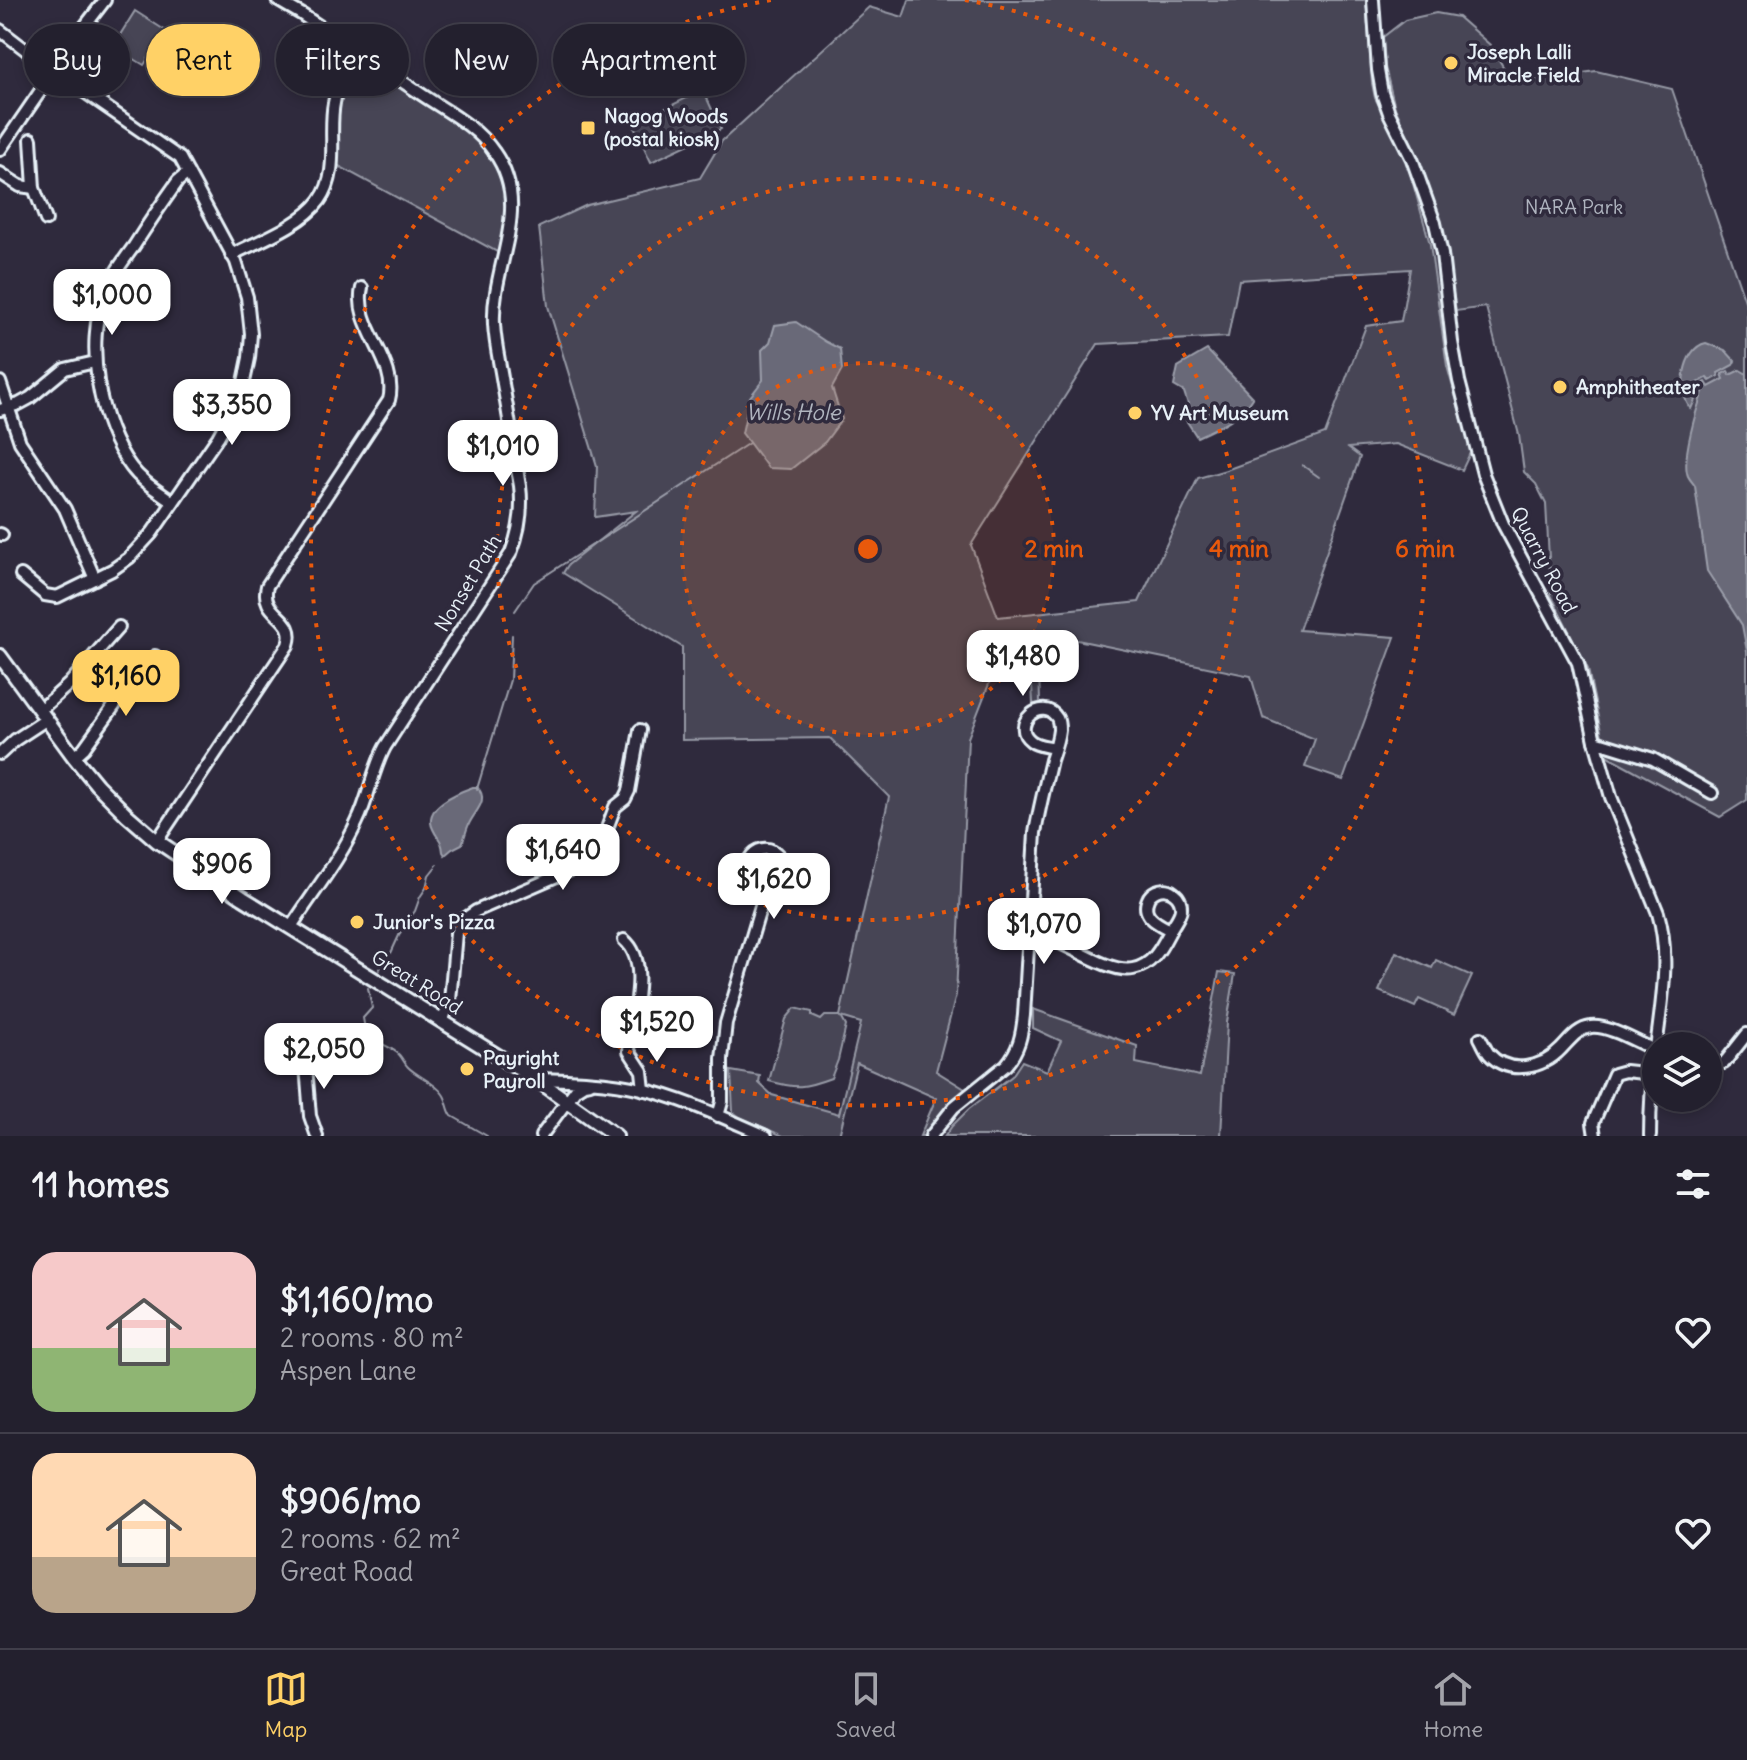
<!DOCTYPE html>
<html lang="en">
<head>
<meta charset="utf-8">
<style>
  body { margin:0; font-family:Delius,sans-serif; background:#2b2836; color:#f1f3f6; height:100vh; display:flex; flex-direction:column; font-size:30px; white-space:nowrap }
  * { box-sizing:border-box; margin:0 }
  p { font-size:26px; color:#a3a3aa }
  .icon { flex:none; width:44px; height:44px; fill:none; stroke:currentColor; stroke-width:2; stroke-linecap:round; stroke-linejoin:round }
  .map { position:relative; height:1136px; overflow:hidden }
  .details { display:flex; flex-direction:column; background:#23202e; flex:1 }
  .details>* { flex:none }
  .guide { position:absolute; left:24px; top:24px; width:800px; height:72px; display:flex; gap:16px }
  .tools { position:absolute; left:1642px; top:1032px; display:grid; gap:16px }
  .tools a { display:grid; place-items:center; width:80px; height:80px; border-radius:50%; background:#23202e; box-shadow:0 4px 12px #0003,0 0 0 2px #403e4a; font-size:40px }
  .price { position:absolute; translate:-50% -68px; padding:0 18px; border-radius:16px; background:#fff; color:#222; font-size:26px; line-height:52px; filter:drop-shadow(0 2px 4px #0008) }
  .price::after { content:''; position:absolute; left:50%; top:48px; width:24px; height:18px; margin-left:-12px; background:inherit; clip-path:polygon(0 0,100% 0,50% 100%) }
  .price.active { background:#ffd166; color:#111 }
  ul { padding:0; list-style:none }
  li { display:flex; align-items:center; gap:24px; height:200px; padding:0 32px }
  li+li { border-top:2px solid #403e4a }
  li span { display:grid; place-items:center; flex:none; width:224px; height:160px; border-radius:24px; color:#555 }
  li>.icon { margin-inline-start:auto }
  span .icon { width:96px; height:96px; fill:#fffc; stroke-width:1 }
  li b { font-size:34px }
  h2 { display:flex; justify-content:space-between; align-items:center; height:96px; padding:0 32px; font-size:34px }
  .pill { padding:0 28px; border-radius:36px; background:#23202e; box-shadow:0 4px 12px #0003,0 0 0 2px #403e4a; font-size:28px; line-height:72px }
  .pill.active { background:#ffd166; color:#111 }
  .dock { display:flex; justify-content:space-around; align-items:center; height:112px; border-top:2px solid #403e4a; background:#23202e; font-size:22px; color:#a3a3aa }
  .dock a { display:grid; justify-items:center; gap:4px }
  .dock .active { color:#ffd166 }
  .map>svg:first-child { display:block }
</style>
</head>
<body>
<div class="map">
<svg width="1747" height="1136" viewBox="0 0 1747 1136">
  <rect width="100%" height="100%" fill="#2f2a3d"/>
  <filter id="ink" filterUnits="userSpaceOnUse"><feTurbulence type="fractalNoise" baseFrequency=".0125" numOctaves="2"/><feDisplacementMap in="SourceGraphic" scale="16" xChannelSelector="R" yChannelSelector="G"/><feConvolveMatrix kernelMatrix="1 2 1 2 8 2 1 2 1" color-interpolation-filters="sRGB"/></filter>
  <g filter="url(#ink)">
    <g fill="#464455" stroke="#979aa6" stroke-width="2" fill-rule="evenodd">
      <path d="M909 0H1366L1372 83 1375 98 1405 155 1430 244 1447 366 1471 451 1462 470 1396 444 1348 448 1360 457 1299 630 1395 637 1343 780 1305 767 1315 739 1263 718 1251 676 1048 634 1039 666 1040 703 1033 704 1031 664 1001 653 968 738 956 995 936 1071 968 1091 927 1136H920L936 1098 857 1063 839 1136H783L740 1117 733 1112 731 1071 760 1076 759 1083 772 1095 839 1114 861 1023 841 1017 846 1026 838 1060 831 1078C804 1088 797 1089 769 1081L786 1019 795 1008 812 1012V1016L821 1020 825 1016H840L889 797 830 738 682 740V647L563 573 568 565 636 511 595 517 597 466 548 306 539 227 587 205 700 178 722 141 869 7 903 17ZM1410 269 1401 321 1366 326 1325 434 1226 470 1198 478 1139 602 998 617 971 545 1098 344 1228 337 1239 280Z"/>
      <path d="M135 11 166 31 144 65 113 46Z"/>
      <path d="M1436 13 1458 17 1490 45 1513 83 1596 71 1672 89 1747 307V800L1720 817 1606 755 1588 669 1551 595 1546 504 1536 484 1524 472 1519 435 1486 307 1456 311 1442 226 1420 161 1395 108 1385 67 1383 37 1405 20Z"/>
      <path d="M362 63 472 135C509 174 510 202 499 253L335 164C336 136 332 77 362 63Z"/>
      <path d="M703 90 721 129 651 162 633 124Z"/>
      <path d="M1396 952 1432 968 1436 960 1472 976 1454 1015 1419 999 1415 1007 1379 991Z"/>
      <path d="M1219 972 1235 974 1227 1022 1221 1136H945L952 1126 969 1109 1012 1076 1022 1061 1047 1071 1061 1041 1033 1028V1009L1137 1046 1136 1063 1200 1076Z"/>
    </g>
    <g fill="#696978" stroke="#9c9fab" stroke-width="2">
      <path d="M796 322 826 342 840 349 842 370 832 388 842 419 825 442 791 469 768 468 742 433 750 397 763 380 762 350 770 342 775 325Z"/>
      <path d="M1706 343 1725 350 1735 361 1733 365 1718 373 1719 376 1710 381 1707 378 1698 383 1700 388 1691 409C1677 394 1682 348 1706 343Z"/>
      <path d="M1207 350 1253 398C1242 417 1217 428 1197 437L1186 420 1188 404 1184 392 1174 386 1178 367Z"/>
      <path d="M1740 370 1747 374V651L1742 625 1707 571 1695 486C1693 483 1690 480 1688 476 1681 459 1697 407 1704 389L1702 384 1706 382 1709 387 1724 379 1722 374 1728 371 1730 375Z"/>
      <path d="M473 787H477C490 800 475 811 469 824 466 830 465 837 462 844L452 849 445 855 443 852C442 839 438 840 433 829 422 807 456 793 473 787Z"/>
    </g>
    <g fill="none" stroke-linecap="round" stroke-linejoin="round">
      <g stroke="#9c9fab" stroke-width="2">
        <path d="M1302 465 1319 477"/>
        <path d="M515 611 534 583 749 443"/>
        <path d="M477 789 510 680 512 635"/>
        <path d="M379 970 391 953 402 929 415 911 420 897 426 888 429 875 437 865"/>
        <path d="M368 988 372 1008 363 1018C366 1043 380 1040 396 1052 402 1056 403 1062 408 1067 418 1077 435 1082 443 1094 448 1101 447 1109 452 1116L487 1136"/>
      </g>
      <defs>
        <g id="minor">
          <path d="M277 0 301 14C340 40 379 66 418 92 444 110 476 125 494 152 534 208 491 264 494 324 495 344 500 364 503 384 509 418 514 452 520 486 523 510 520 530 511 553L385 747C372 771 369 798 357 822 341 858 312 894 291 927"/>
          <path d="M1373 0 1378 70 1382 93 1389 113 1412 159 1435 223 1442 254 1452 342 1459 381 1483 474 1503 524 1578 663 1595 741 1611 797 1658 913C1671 957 1661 1004 1656 1049 1652 1078 1650 1107 1650 1136"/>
          <path d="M0 30 26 50 52 73"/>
          <path d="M31 139 34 188 46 220"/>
          <path d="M0 150 85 26 105 0"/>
          <path d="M0 173 20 186 34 188"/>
          <path d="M231 255C259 241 302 225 320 200 340 173 328 133 334 103 337 84 349 69 359 54"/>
          <path d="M0 382 20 442 65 509 95 579"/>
          <path d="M0 410 19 404 30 398 65 369 95 362"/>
          <path d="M173 502C158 491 142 482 131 467 99 425 84 342 105 293 112 276 123 261 134 246 148 224 163 202 178 181L188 173"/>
          <path d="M0 534 2 535"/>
          <path d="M21 575 45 595 57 597 112 570 129 558 152 533 218 437 236 405 244 382 249 358 251 334 247 297 236 262 180 158 54 71"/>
          <path d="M40 710 69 684 119 627"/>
          <path d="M1595 741 1653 759 1712 793"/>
          <path d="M0 754 15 740 47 719"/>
          <path d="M74 757 84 748 117 702 155 656"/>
          <path d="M157 841 288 645C298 615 259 617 267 586L389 400C399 361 353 327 362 288"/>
          <path d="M1029 932C1039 935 1048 938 1058 942 1077 950 1112 973 1133 969 1153 965 1161 948 1170 931 1173 924 1180 917 1181 909 1182 895 1168 885 1156 891 1152 893 1149 896 1148 899 1140 916 1159 924 1170 930"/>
          <path d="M624 940C652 963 631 1020 629 1051L642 1071 644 1090"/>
          <path d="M442 1022 450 1001 456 933 463 920 476 911 573 869 588 860 603 839 615 807 625 799 629 791 640 730"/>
          <path d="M1480 1038C1483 1043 1485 1049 1489 1054 1509 1076 1543 1068 1561 1049 1570 1040 1577 1029 1591 1027 1609 1025 1638 1043 1655 1050"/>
          <path d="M305 1053 310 1116 317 1136"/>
          <path d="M1724 1063 1747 1034"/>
          <path d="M536 1079C572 1080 608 1081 642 1089 685 1099 726 1119 766 1136"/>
          <path d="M718 1116 722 1102V1059L726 1023 764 896 765 885C778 883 789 869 779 856 758 831 726 879 765 885"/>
          <path d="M541 1136 576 1089 584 1084 590 1083"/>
          <path d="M931 1136 954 1107 1006 1065C1019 1050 1022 1035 1024 1015L1035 833C1039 809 1045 785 1051 760 1054 751 1058 740 1059 730 1059 726 1059 722 1057 718 1043 695 1009 725 1031 741 1037 746 1047 746 1054 748"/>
          <path d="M1595 1136 1593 1123 1614 1074 1625 1071 1653 1074"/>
        </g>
        <path id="major" d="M0 656 74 757 97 785 127 815 157 841 243 898 543 1084 616 1136"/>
      </defs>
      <use href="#minor" stroke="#e8f1f8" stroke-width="16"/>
      <use href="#major" stroke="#e8f1f8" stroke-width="18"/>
      <use href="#minor" stroke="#2f2a3d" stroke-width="10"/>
      <use href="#major" stroke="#2f2a3d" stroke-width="12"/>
    </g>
  </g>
  <circle cx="868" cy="549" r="186" fill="#e8590c" fill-opacity=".12"/>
  <g fill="none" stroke="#e8590c" stroke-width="4" stroke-dasharray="4 8">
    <circle cx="868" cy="549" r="186"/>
    <circle cx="868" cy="549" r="371"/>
    <path d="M965 0A557 557 0 1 1 771 0"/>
  </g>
  <g fill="#ffd166" stroke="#2f2a3d" stroke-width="3">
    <circle cx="1451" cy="63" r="8"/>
    <rect x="580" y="120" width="16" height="16" rx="4"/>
    <circle cx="1560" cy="387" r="8"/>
    <circle cx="1135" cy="413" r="8"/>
    <circle cx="357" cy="922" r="8"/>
    <circle cx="467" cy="1069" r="8"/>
  </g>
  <g text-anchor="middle" stroke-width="7" stroke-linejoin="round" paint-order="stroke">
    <g font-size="20" font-weight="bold" fill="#e8f1f8" stroke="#2f2a3d" text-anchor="start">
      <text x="1467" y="59">Joseph Lalli<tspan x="1467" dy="23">Miracle Field</tspan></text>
      <text x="604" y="123">Nagog Woods<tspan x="604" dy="23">(postal kiosk)</tspan></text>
      <text x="1576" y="394">Amphitheater</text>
      <text x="1151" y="420">YV Art Museum</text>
      <text x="373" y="929">Junior's Pizza</text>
      <text x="483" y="1065">Payright<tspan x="483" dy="23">Payroll</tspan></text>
    </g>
    <g font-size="20" fill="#afb4bf" stroke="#2f2a3d">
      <text x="1574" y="214">NARA Park</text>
    </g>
    <g font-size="20" fill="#e8f1f8" stroke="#2f2a3d">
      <text transform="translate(1544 560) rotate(62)" y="7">Quarry Road</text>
      <text transform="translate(468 583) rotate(-59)" y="7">Nonset Path</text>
      <text transform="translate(417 982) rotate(32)" y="7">Great Road</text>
    </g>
    <g font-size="22" font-style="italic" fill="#afb4be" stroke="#2f2a3d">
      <text x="793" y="420">Wills Hole</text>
    </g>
  </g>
  <circle cx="868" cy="549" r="12" fill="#e8590c" stroke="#2f2a3d" stroke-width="4"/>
  <g font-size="24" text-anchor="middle" font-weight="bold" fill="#e8590c" stroke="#2f2a3d" stroke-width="7" stroke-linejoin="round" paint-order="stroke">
    <text x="1054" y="557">2 min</text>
    <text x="1239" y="557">4 min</text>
    <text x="1425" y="557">6 min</text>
  </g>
</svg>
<div class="tools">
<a><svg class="icon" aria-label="layers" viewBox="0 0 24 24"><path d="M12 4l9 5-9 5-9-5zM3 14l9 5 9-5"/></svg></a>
</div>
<b class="price" style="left:112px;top:337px">$1,000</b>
<b class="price" style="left:232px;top:447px">$3,350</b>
<b class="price" style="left:503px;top:488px">$1,010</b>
<b class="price" style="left:1023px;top:698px">$1,480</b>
<b class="price active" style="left:126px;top:718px">$1,160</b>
<b class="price" style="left:563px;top:892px">$1,640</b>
<b class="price" style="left:222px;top:906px">$906</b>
<b class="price" style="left:774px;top:921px">$1,620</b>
<b class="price" style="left:1044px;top:966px">$1,070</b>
<b class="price" style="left:657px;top:1064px">$1,520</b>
<b class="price" style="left:324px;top:1091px">$2,050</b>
<div class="guide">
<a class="pill">Buy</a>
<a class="pill active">Rent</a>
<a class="pill">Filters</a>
<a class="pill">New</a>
<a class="pill">Apartment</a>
</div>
</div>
<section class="details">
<h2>11 homes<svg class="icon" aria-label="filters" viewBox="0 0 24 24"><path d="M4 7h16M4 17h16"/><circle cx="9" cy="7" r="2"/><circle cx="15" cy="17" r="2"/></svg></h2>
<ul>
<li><span style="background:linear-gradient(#f6c9c9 60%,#8fb573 0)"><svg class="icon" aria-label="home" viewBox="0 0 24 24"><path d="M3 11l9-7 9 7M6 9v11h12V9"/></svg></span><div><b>$1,160/mo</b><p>2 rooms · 80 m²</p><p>Aspen Lane</p></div><svg class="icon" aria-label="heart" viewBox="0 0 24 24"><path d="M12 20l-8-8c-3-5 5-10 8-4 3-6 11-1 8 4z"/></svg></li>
<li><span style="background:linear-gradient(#ffd9b3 65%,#b9a48a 0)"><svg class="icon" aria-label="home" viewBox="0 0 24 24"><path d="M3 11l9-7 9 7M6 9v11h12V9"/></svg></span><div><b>$906/mo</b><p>2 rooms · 62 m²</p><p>Great Road</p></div><svg class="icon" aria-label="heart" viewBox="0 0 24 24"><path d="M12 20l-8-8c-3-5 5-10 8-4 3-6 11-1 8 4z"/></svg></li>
</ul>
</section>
<nav class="dock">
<a class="active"><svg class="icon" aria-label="map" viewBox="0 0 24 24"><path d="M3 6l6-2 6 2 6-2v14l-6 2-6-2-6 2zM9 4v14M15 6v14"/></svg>Map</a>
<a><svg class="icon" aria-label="saved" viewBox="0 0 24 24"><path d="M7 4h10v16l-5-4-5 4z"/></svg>Saved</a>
<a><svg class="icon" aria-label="home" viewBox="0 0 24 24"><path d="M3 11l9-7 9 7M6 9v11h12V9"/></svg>Home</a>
</nav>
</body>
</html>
